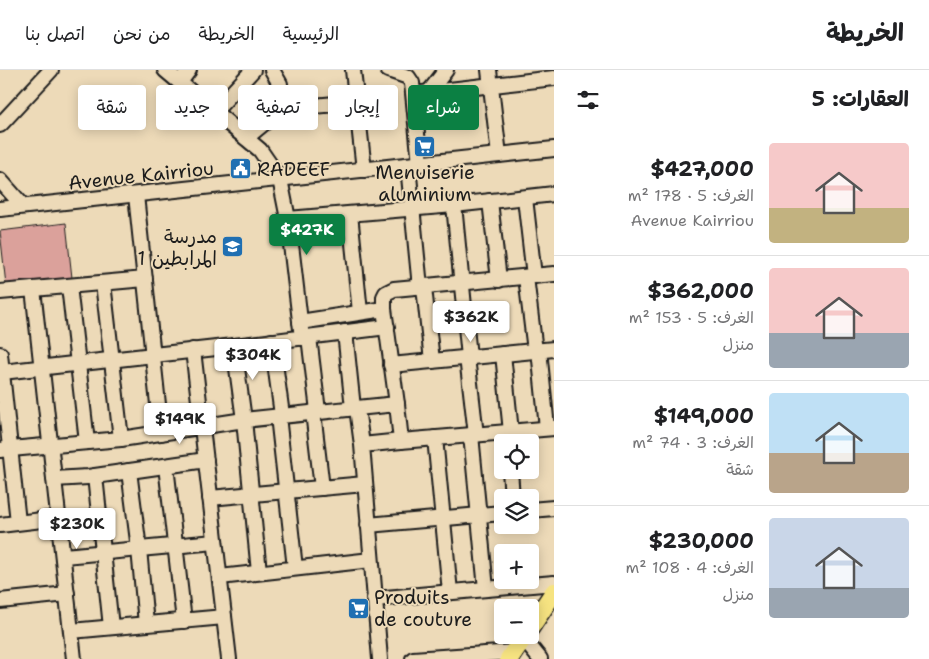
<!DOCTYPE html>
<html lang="ar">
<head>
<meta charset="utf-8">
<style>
  body { margin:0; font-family:"Shantell Sans","Playpen Sans Arabic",sans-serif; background:#f2f2f2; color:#202124; direction:rtl; height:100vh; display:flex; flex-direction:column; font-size:19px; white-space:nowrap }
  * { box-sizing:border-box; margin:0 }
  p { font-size:16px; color:#757577 }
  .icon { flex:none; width:28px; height:28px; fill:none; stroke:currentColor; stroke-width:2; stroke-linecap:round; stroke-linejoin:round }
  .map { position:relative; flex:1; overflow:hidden; direction:ltr }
  .details { display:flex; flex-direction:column; background:#fff; width:375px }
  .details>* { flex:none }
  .hud { position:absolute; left:15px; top:15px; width:464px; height:45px; direction:rtl; display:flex; gap:10px }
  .tools { position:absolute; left:494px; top:364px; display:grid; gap:10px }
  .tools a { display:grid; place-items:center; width:45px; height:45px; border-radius:5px; background:#fff; box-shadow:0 2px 12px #0003; font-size:25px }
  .price { position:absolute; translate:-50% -42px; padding:0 11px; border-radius:5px; background:#fff; color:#222; font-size:16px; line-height:32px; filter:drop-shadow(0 1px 2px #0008) }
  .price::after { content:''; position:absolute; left:50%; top:30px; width:15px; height:11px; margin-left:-8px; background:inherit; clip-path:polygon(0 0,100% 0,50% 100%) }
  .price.on { background:#0b8043; color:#fff }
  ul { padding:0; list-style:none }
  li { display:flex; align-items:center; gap:15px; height:125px; padding:0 20px }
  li+li { border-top:1px solid #e0e0e0 }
  li span { display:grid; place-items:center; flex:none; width:140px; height:100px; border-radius:5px; color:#555 }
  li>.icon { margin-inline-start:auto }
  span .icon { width:60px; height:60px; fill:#fffc; stroke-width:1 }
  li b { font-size:21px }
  h2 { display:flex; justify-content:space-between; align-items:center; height:60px; padding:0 20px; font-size:21px }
  .pill { padding:0 18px; border-radius:5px; background:#fff; box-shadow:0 2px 12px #0003; font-size:18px; line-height:45px }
  .pill.on { background:#0b8043; color:#fff }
  header { display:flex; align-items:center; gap:30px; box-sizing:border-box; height:70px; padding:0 25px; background:#fff; border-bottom:1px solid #e0e0e0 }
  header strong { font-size:24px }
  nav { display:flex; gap:28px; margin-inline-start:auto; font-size:18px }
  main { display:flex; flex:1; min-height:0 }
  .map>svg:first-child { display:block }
</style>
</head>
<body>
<header>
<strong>الخريطة</strong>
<nav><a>الرئيسية</a><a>الخريطة</a><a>من نحن</a><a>اتصل بنا</a></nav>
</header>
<main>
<section class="details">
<h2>العقارات: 5<svg class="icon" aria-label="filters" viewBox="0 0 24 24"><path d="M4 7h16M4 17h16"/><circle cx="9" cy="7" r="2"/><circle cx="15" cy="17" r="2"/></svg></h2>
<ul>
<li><span style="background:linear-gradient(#f6c9c9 65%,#c2b280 0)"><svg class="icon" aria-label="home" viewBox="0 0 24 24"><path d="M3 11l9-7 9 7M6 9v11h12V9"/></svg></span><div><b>$427,000</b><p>الغرف: 5 · 178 m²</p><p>Avenue Kairriou</p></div></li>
<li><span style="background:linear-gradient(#f6c9c9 65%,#9aa5b1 0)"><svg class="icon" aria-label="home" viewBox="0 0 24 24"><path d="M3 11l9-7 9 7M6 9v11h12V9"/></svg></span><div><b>$362,000</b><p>الغرف: 5 · 153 m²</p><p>منزل</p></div></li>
<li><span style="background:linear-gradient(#bfe0f5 60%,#b9a48a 0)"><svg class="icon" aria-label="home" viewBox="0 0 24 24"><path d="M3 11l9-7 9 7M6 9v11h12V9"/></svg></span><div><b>$149,000</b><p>الغرف: 3 · 74 m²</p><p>شقة</p></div></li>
<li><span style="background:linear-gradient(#c9d6e8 70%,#9aa5b1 0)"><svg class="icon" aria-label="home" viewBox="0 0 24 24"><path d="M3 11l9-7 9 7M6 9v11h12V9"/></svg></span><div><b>$230,000</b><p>الغرف: 4 · 108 m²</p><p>منزل</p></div></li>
</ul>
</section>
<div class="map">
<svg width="554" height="589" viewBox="0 0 554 589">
  <rect width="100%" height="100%" fill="#eddab8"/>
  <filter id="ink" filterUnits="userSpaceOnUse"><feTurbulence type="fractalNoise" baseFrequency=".02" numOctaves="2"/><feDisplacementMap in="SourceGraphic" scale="10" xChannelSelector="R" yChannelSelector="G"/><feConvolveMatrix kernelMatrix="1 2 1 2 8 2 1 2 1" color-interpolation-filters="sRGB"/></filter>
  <g filter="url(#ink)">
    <path fill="#dba19b" stroke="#1c1c1c" d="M66 153 72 208 6 215 0 161Z"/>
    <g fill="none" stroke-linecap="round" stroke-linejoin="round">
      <defs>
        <g id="minor">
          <path d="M165 0 260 80 280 109 288 149 302 268"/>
          <path d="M272 0 280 14 281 39"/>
          <path d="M353 0 364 100"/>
          <path d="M388 0 408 7 412 13 420 94"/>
          <path d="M489 0 499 85"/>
          <path d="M180 12 189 0"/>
          <path d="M429 22 446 0"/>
          <path d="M414 24 554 8"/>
          <path d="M215 41 253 0"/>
          <path d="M0 55 51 0"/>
          <path d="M246 68 281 39 357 32"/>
          <path d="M408 96 420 217"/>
          <path d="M0 110 23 136"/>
          <path d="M136 125 161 363"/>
          <path d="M525 128 534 206"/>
          <path d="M490 131 499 210"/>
          <path d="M454 135 469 287"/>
          <path d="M0 139 554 79"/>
          <path d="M350 144 360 242"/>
          <path d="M288 149 454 135 554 124"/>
          <path d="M526 207 535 281"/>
          <path d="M103 213 121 369"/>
          <path d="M69 216 87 372"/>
          <path d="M424 217 432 291"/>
          <path d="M33 219 74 589"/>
          <path d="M0 222 145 209"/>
          <path d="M300 252 384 239"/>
          <path d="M345 262 353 338"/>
          <path d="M309 267 318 341"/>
          <path d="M272 271 282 345"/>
          <path d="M234 276 244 350 259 502"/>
          <path d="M193 280 229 589"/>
          <path d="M539 280 547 358"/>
          <path d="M0 284 18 452"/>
          <path d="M503 284 511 362"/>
          <path d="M467 287 476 365"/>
          <path d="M391 295 554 279"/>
          <path d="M2 302 234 276 387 257"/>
          <path d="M397 334 384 239V227L386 223 394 219 554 204"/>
          <path d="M313 342 322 418"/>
          <path d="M278 346 295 498"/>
          <path d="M471 365 486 519"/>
          <path d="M435 368 450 522"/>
          <path d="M401 371 554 358"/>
          <path d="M362 375 401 371 397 334 357 338 362 375 380 589"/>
          <path d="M0 380 121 369 244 350 357 338"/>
          <path d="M166 396 184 551"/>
          <path d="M510 400 512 428"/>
          <path d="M129 401 139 479 146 554"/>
          <path d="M95 406 111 557"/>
          <path d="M54 409 88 407 206 390"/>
          <path d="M210 428 365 414"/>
          <path d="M530 440 554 438"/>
          <path d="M0 455 59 448"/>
          <path d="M368 455 502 443"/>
          <path d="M64 486 215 472"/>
          <path d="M220 507 371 490"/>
          <path d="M374 529 554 513"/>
          <path d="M0 531 67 524"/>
          <path d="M71 561 224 547"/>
          <path d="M523 568 540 589"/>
          <path d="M413 589 514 582"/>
        </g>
        <g id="major">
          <path d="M530 558 554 522"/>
          <path d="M509 589 525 565"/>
        </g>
      </defs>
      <use href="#minor" stroke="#1c1c1c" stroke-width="18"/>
      <use href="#major" stroke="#1c1c1c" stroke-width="21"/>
      <use href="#minor" stroke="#eddab8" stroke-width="14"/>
      <use href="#major" stroke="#f6e381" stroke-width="18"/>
    </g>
  </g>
  <defs>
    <symbol id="supermarket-square" viewBox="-11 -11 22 22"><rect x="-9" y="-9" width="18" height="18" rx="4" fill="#1f6fb2" stroke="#eddab8"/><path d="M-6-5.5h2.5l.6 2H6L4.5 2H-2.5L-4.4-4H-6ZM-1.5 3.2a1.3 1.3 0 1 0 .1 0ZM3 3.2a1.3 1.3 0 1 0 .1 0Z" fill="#fff"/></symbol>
    <symbol id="civic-square" viewBox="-11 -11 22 22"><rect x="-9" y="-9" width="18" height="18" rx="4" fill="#1f6fb2" stroke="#eddab8"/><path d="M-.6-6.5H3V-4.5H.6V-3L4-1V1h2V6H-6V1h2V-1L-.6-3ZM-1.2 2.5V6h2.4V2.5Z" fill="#fff"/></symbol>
    <symbol id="school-square" viewBox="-11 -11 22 22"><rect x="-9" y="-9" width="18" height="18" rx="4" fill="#1f6fb2" stroke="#eddab8"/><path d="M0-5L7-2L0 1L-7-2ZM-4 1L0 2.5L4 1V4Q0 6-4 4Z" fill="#fff"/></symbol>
  </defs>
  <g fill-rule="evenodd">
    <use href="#supermarket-square" x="412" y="64" width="25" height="25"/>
    <use href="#civic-square" x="228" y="86" width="25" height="25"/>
    <use href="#school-square" x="220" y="164" width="25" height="25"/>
    <use href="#supermarket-square" x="346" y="526" width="25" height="25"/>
  </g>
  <g text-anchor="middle" stroke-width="4" stroke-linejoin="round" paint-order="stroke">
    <g font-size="19" fill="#1c1c1c" stroke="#eddab8" text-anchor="start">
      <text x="257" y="106">RADEEF</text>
      <text x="425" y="109" text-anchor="middle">Menuiserie<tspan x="425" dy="22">aluminium</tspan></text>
      <text x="217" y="173" text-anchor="end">مدرسة<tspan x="217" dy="22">المرابطين 1</tspan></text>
      <text x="374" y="534">Produits<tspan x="374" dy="22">de couture</tspan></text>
    </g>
    <g font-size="19" fill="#1c1c1c" stroke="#eddab8">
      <text transform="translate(141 105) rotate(-6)" y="7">Avenue Kairriou</text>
    </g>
  </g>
</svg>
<div class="tools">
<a><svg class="icon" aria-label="locate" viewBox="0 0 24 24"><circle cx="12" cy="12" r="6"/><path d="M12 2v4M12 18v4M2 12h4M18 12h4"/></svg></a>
<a><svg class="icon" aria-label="layers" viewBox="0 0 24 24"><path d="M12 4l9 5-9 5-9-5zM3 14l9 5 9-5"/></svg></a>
<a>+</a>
<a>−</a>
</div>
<b class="price on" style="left:307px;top:186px">$427K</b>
<b class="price" style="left:471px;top:273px">$362K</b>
<b class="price" style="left:253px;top:311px">$304K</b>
<b class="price" style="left:180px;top:375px">$149K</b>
<b class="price" style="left:77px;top:480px">$230K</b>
<div class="hud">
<a class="pill on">شراء</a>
<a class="pill">إيجار</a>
<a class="pill">تصفية</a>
<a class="pill">جديد</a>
<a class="pill">شقة</a>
</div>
</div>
</main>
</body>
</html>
